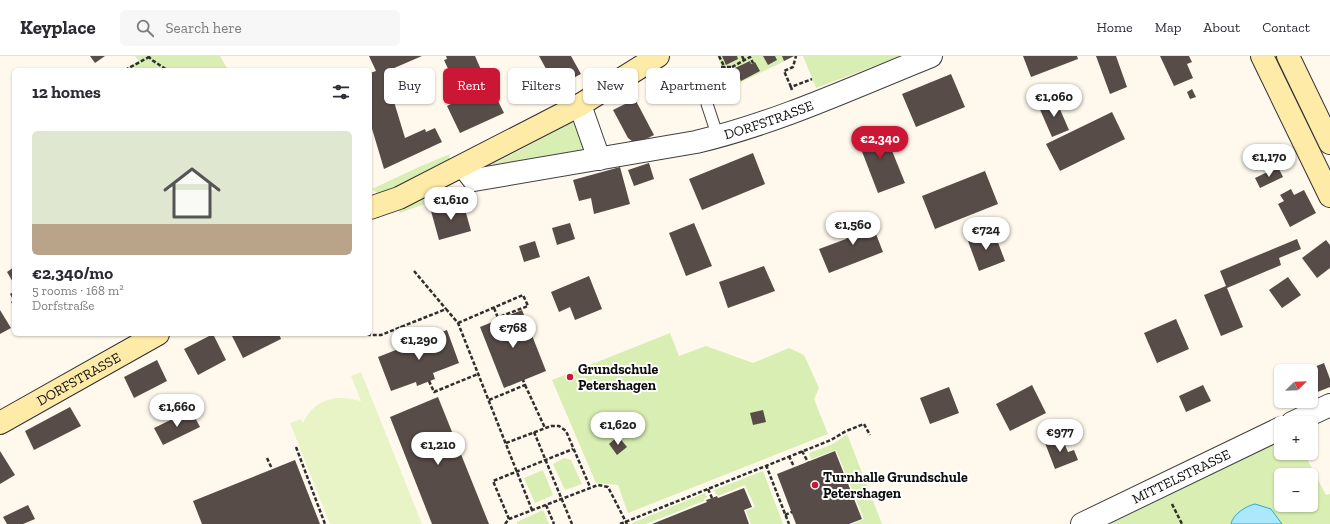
<!DOCTYPE html>
<html lang="en">
<head>
<meta charset="utf-8">
<style>
  body { margin:0; font-family:"Zilla Slab",serif; background:#f7f7f7; color:#2b2b33; height:100vh; display:flex; flex-direction:column; font-size:15px; white-space:nowrap }
  * { box-sizing:border-box; margin:0 }
  p { font-size:13px; color:#7c7c81 }
  .icon { flex:none; width:22px; height:22px; fill:none; stroke:currentColor; stroke-width:2; stroke-linecap:round; stroke-linejoin:round }
  .map { position:relative; flex:1; overflow:hidden }
  .drawer { position:absolute; left:12px; top:12px; width:360px; height:268px; display:flex; flex-direction:column; background:#fff; border-radius:6px; box-shadow:0 1px 3px #0004 }
  .drawer>* { flex:none }
  .guide { position:absolute; left:384px; top:12px; width:380px; height:36px; display:flex; gap:8px }
  .needle { width:26px; rotate:67deg }
  .tools { position:absolute; left:1274px; top:308px; display:grid; gap:8px }
  .tools a { display:grid; place-items:center; width:44px; height:44px; border-radius:6px; background:#fff; box-shadow:0 1px 3px #0004; font-size:20px }
  .price { position:absolute; translate:-50% -34px; padding:0 9px; border-radius:14px; background:#fff; color:#222; font-size:13px; line-height:26px; filter:drop-shadow(0 1px 2px #0008) }
  .price::after { content:''; position:absolute; left:50%; top:24px; width:12px; height:9px; margin-left:-6px; background:inherit; clip-path:polygon(0 0,100% 0,50% 100%) }
  .price.selected { background:#cb1735; color:#fff }
  ul { padding:0; list-style:none }
  li { display:grid; align-content:center; gap:8px; height:212px; padding:0 20px }
  li+li { border-top:1px solid #e1e1e2 }
  li span { display:grid; place-items:center; height:124px; border-radius:6px; color:#555 }
  li>.icon { margin-inline-start:auto }
  span .icon { width:72px; height:72px; fill:#fffc; stroke-width:1 }
  li b { font-size:17px }
  h2 { display:flex; justify-content:space-between; align-items:center; height:48px; padding:0 20px; font-size:17px }
  .chip { padding:0 14px; border-radius:6px; background:#fff; box-shadow:0 1px 3px #0004; font-size:14px; line-height:36px }
  .chip.selected { background:#cb1735; color:#fff }
  header { display:flex; align-items:center; gap:24px; box-sizing:border-box; height:56px; padding:0 20px; background:#fff; border-bottom:1px solid #e1e1e2 }
  header strong { font-size:19px }
  nav { display:flex; gap:22px; margin-inline-start:auto; font-size:14px }
  .search { width:280px; height:36px; background:#f7f7f7; display:flex; align-items:center; gap:10px; box-sizing:border-box; padding:0 14px; border-radius:6px; color:#7c7c81; font-size:15px }
  .map>svg:first-child { display:block }
</style>
</head>
<body>
<header>
<strong>Keyplace</strong>
<div class="search"><svg class="icon" aria-label="search" viewBox="0 0 24 24"><circle cx="10" cy="10" r="6"/><path d="M15 15l6 6"/></svg>Search here</div>
<nav><a>Home</a><a>Map</a><a>About</a><a>Contact</a></nav>
</header>
<div class="map">
<svg width="1330" height="468" viewBox="0 0 1330 468">
  <rect width="100%" height="100%" fill="#fff9ed"/>
  <g fill="#d8eeb3" fill-rule="evenodd">
    <path d="M135 0H220L228 14H122L139 5Z"/>
    <path d="M717 0H795L731 31Z"/>
    <path d="M803 0H901L816 32Z"/>
    <path d="M571 67 576 68 585 95 492 111 493 107 497 106Z"/>
    <path d="M450 98 449 104 397 130 378 138 372 133 421 110Z"/>
    <path d="M467 131 468 135 438 143 400 157 399 154 430 138Z"/>
    <path d="M670 277 679 300 706 290 753 307 789 292 804 299 819 332 814 343 828 378 628 457 618 429 596 427 552 324Z"/>
    <path d="M847 378 882 468H852L864 463 836 394 811 403 809 397 833 388Z"/>
    <path d="M1281 384V397H1304L1326 439 1330 438V468H1100ZM1281 419H1311V449H1281Z"/>
    <path d="M564 402 571 404 582 428 565 434 553 408Z"/>
    <path d="M543 414 553 439 535 447 524 422Z"/>
    <path d="M763 415 783 468H751L746 455 755 451 745 429 718 440 717 438 716 439 714 434Z"/>
    <path d="M705 437 707 441 704 443V445L646 468H633L632 467Z"/>
    <path d="M543 454 549 468H517V466Z"/>
  </g>
  <path fill="#e9f4c6" d="M361 316 422 468H330L290 367 301 363 303 367C315 342 336 338 361 345L351 320Z"/>
  <path fill="#ace8fc" stroke="#2ca9da" d="M1255 448 1271 453 1282 468H1231C1233 458 1246 450 1255 448Z"/>
  <g fill="#574c48">
    <path d="M90 0H105L95 7Z"/>
    <path d="M369 0H422L385 16 405 82 425 73 426 76 435 72 442 86 384 113 370 66V17L376 15Z"/>
    <path d="M446 0H475L482 16 466 24 461 12 450 17 444 4 447 3Z"/>
    <path d="M539 0H571L581 18 556 31Z"/>
    <path d="M722 0H737L738 3 726 9Z"/>
    <path d="M763 0H775L777 4 768 9Z"/>
    <path d="M782 0H794L784 5Z"/>
    <path d="M1023 0H1077L1078 3 1031 21Z"/>
    <path d="M1096 0H1116L1127 31 1110 38Z"/>
    <path d="M1160 0H1189L1192 6 1187 8 1193 22 1174 30Z"/>
    <path d="M750 5 751 8 755 6 760 15 741 25 735 12Z"/>
    <path d="M951 18 965 51 916 71 902 38Z"/>
    <path d="M481 24 485 32 490 29 504 57 460 77 447 50 470 38 469 36 474 33 472 28Z"/>
    <path d="M1192 33 1196 41 1190 43 1187 36Z"/>
    <path d="M1055 42 1069 74 1052 81 1038 49Z"/>
    <path d="M635 43 654 79 636 88 628 82 613 54Z"/>
    <path d="M1112 56 1125 83 1060 115 1046 88Z"/>
    <path d="M882 70 905 127 878 137 856 80Z"/>
    <path d="M753 97 765 128 702 154 689 123Z"/>
    <path d="M649 107 654 123 634 130 628 114Z"/>
    <path d="M620 111 630 148 594 158 591 142 579 145 573 124Z"/>
    <path d="M1278 111 1283 121 1260 132 1255 122Z"/>
    <path d="M985 115 998 148 935 173 922 140Z"/>
    <path d="M1291 133 1294 139 1304 134 1316 157 1290 171 1278 148 1284 145 1280 139Z"/>
    <path d="M463 146 471 175 439 184 431 155Z"/>
    <path d="M869 160 883 196 829 217 819 193 846 183 850 175 847 168Z"/>
    <path d="M570 167 575 183 557 189 552 172Z"/>
    <path d="M694 167 712 210 686 220 669 177Z"/>
    <path d="M994 176 1005 205 979 215 968 185Z"/>
    <path d="M1297 183 1301 193 1279 202 1281 209 1227 232 1243 271 1221 280 1204 239 1226 230 1220 215Z"/>
    <path d="M1326 184 1330 189V212L1317 222 1302 202Z"/>
    <path d="M535 185 540 201 524 206 519 190Z"/>
    <path d="M764 210 775 235 728 252 719 226Z"/>
    <path d="M14 211V228L7 216Z"/>
    <path d="M589 220 602 253 575 264 570 251 559 256 551 236Z"/>
    <path d="M1288 221 1301 239 1282 252 1269 234Z"/>
    <path d="M14 235V251L11 246 13 244 10 238Z"/>
    <path d="M0 254 11 272 0 278Z"/>
    <path d="M522 254 546 315 504 332 480 271Z"/>
    <path d="M1176 263 1189 293 1157 307 1144 277Z"/>
    <path d="M447 274 459 307 433 317 435 323 417 330 416 326 391 335 378 301Z"/>
    <path d="M213 278 226 304 198 319 184 293Z"/>
    <path d="M231 278H279L281 283 243 302Z"/>
    <path d="M157 304 167 325 134 342 124 321Z"/>
    <path d="M1324 307 1330 323V331L1315 337 1311 327V315H1304Z"/>
    <path d="M1032 329 1046 357 1010 375 996 348Z"/>
    <path d="M1203 329 1211 345 1186 356 1179 340Z"/>
    <path d="M949 331 959 357 930 368 920 342Z"/>
    <path d="M438 341 489 468H432L390 361Z"/>
    <path d="M70 351 81 370 34 394 25 375Z"/>
    <path d="M191 354 200 371 163 389 154 372Z"/>
    <path d="M763 354 766 366 753 369 750 357Z"/>
    <path d="M615 364 617 378 605 379 603 366Z"/>
    <path d="M618 380 627 391 617 399 609 388Z"/>
    <path d="M1061 380 1068 396 1074 394 1078 404 1055 413 1045 387Z"/>
    <path d="M0 395 15 419 0 428Z"/>
    <path d="M835 395 862 463 849 468H796L777 418Z"/>
    <path d="M295 404 320 468H202L193 445Z"/>
    <path d="M744 432 752 451 744 454 749 468H652L707 446 706 444 712 442 717 440 718 442Z"/>
    <path d="M28 449 35 463 23 468H7L3 461Z"/>
  </g>
  <g fill="none" stroke-linecap="round" stroke-linejoin="round">
    <defs>
      <path id="lane" d="M707 48 718 81"/>
      <g id="street">
        <path d="M580 49 599 103"/>
        <path id="s1" d="M463 110 474 124 696 86C777 67 854 31 931 0"/>
        <path d="M1292 367 1330 349"/>
        <path id="s2" d="M1082 468 1281 372"/>
      </g>
      <g id="secondary">
        <path d="M1262 0 1330 140"/>
        <path d="M1288 0 1330 87"/>
        <path d="M370 152 399 142 580 49 658 0"/>
        <path id="s3" d="M0 367 158 278"/>
      </g>
    </defs>
    <use href="#lane" stroke="#404040" stroke-width="13"/>
    <use href="#street" stroke="#404040" stroke-width="24"/>
    <use href="#secondary" stroke="#2f2f2f" stroke-width="24"/>
    <g stroke="#2f2f2f" stroke-width="2.5" stroke-dasharray="4 2" stroke-linecap="butt">
      <path d="M148 0 152 4 167 14"/>
      <path d="M719 0 725 12"/>
      <path d="M742 0 744 4"/>
      <path d="M721 11H732L734 16 736 15"/>
      <path d="M732 11 750 1 753 7"/>
      <path d="M125 14 149 1"/>
      <path d="M791 31 784 15 793 11 796 0"/>
      <path d="M792 34 791 31 812 23"/>
      <path d="M414 215 446 253"/>
      <path d="M494 252 498 262"/>
      <path d="M458 267 523 239 528 250 499 261 500 263"/>
      <path d="M401 270 408 289"/>
      <path d="M367 278 369 279H381L446 253 458 267 532 454"/>
      <path d="M429 325 434 336 478 318"/>
      <path d="M525 329 545 372"/>
      <path d="M489 344 525 329 523 324"/>
      <path d="M534 376 572 468"/>
      <path d="M506 387 551 370H559L566 375 590 431"/>
      <path d="M296 391 325 468"/>
      <path d="M802 395 808 406"/>
      <path d="M789 400 794 411"/>
      <path d="M267 402 272 413"/>
      <path d="M766 409 789 468"/>
      <path d="M708 433 712 442"/>
      <path d="M1172 448 1182 468"/>
      <path d="M546 449 554 468"/>
      <path d="M785 459 792 456"/>
      <path d="M509 463 493 425 573 393"/>
      <path d="M505 468 509 463 598 429 608 431 627 468"/>
      <path d="M620 468 831 384 846 375 864 368 870 379"/>
    </g>
    <use href="#lane" stroke="#fff" stroke-width="11"/>
    <use href="#street" stroke="#fff" stroke-width="22"/>
    <use href="#secondary" stroke="#ffeba8" stroke-width="22"/>
  </g>
  <g fill="#cb1735" stroke="#fff" stroke-width="1.5">
    <circle cx="570" cy="321" r="4"/>
    <circle cx="815" cy="429" r="4"/>
  </g>
  <g text-anchor="middle" stroke-width="4" stroke-linejoin="round" paint-order="stroke">
    <g font-size="14" fill="#0d0d0d" stroke="#fff">
      <text dy="5" stroke="none"><textPath href="#s1" startOffset="319">DORFSTRASSE</textPath></text>
      <text dy="5" stroke="none"><textPath href="#s3" startOffset="90">DORFSTRASSE</textPath></text>
      <text dy="5" stroke="none"><textPath href="#s2" startOffset="110">MITTELSTRASSE</textPath></text>
    </g>
    <g font-size="14" font-weight="bold" fill="#0d0d0d" stroke="#fff" text-anchor="start">
      <text x="578" y="318">Grundschule<tspan x="578" dy="16">Petershagen</tspan></text>
      <text x="823" y="426">Turnhalle Grundschule<tspan x="823" dy="16">Petershagen</tspan></text>
    </g>
  </g>
</svg>
<div class="tools">
<a><svg class="needle" viewBox="-14 -14 28 28"><path d="M0-13l5 13h-10z" fill="#e53935"/><path d="M0 13l5-13h-10z" fill="#7c7c81"/></svg></a>
<a>+</a>
<a>−</a>
</div>
<b class="price" style="left:1054px;top:62px">€1,060</b>
<b class="price selected" style="left:880px;top:104px">€2,340</b>
<b class="price" style="left:1269px;top:122px">€1,170</b>
<b class="price" style="left:451px;top:165px">€1,610</b>
<b class="price" style="left:853px;top:190px">€1,560</b>
<b class="price" style="left:986px;top:195px">€724</b>
<b class="price" style="left:513px;top:293px">€768</b>
<b class="price" style="left:419px;top:305px">€1,290</b>
<b class="price" style="left:177px;top:372px">€1,660</b>
<b class="price" style="left:618px;top:390px">€1,620</b>
<b class="price" style="left:1060px;top:397px">€977</b>
<b class="price" style="left:438px;top:410px">€1,210</b>
<div class="guide">
<a class="chip">Buy</a>
<a class="chip selected">Rent</a>
<a class="chip">Filters</a>
<a class="chip">New</a>
<a class="chip">Apartment</a>
</div>
<section class="drawer">
<h2>12 homes<svg class="icon" aria-label="filters" viewBox="0 0 24 24"><path d="M4 7h16M4 17h16"/><circle cx="9" cy="7" r="2"/><circle cx="15" cy="17" r="2"/></svg></h2>
<ul>
<li><span style="background:linear-gradient(#dfe7d0 75%,#b9a48a 0)"><svg class="icon" aria-label="home" viewBox="0 0 24 24"><path d="M3 11l9-7 9 7M6 9v11h12V9"/></svg></span><div><b>€2,340/mo</b><p>5 rooms · 168 m²</p><p>Dorfstraße</p></div></li>
</ul>
</section>
</div>
</body>
</html>
